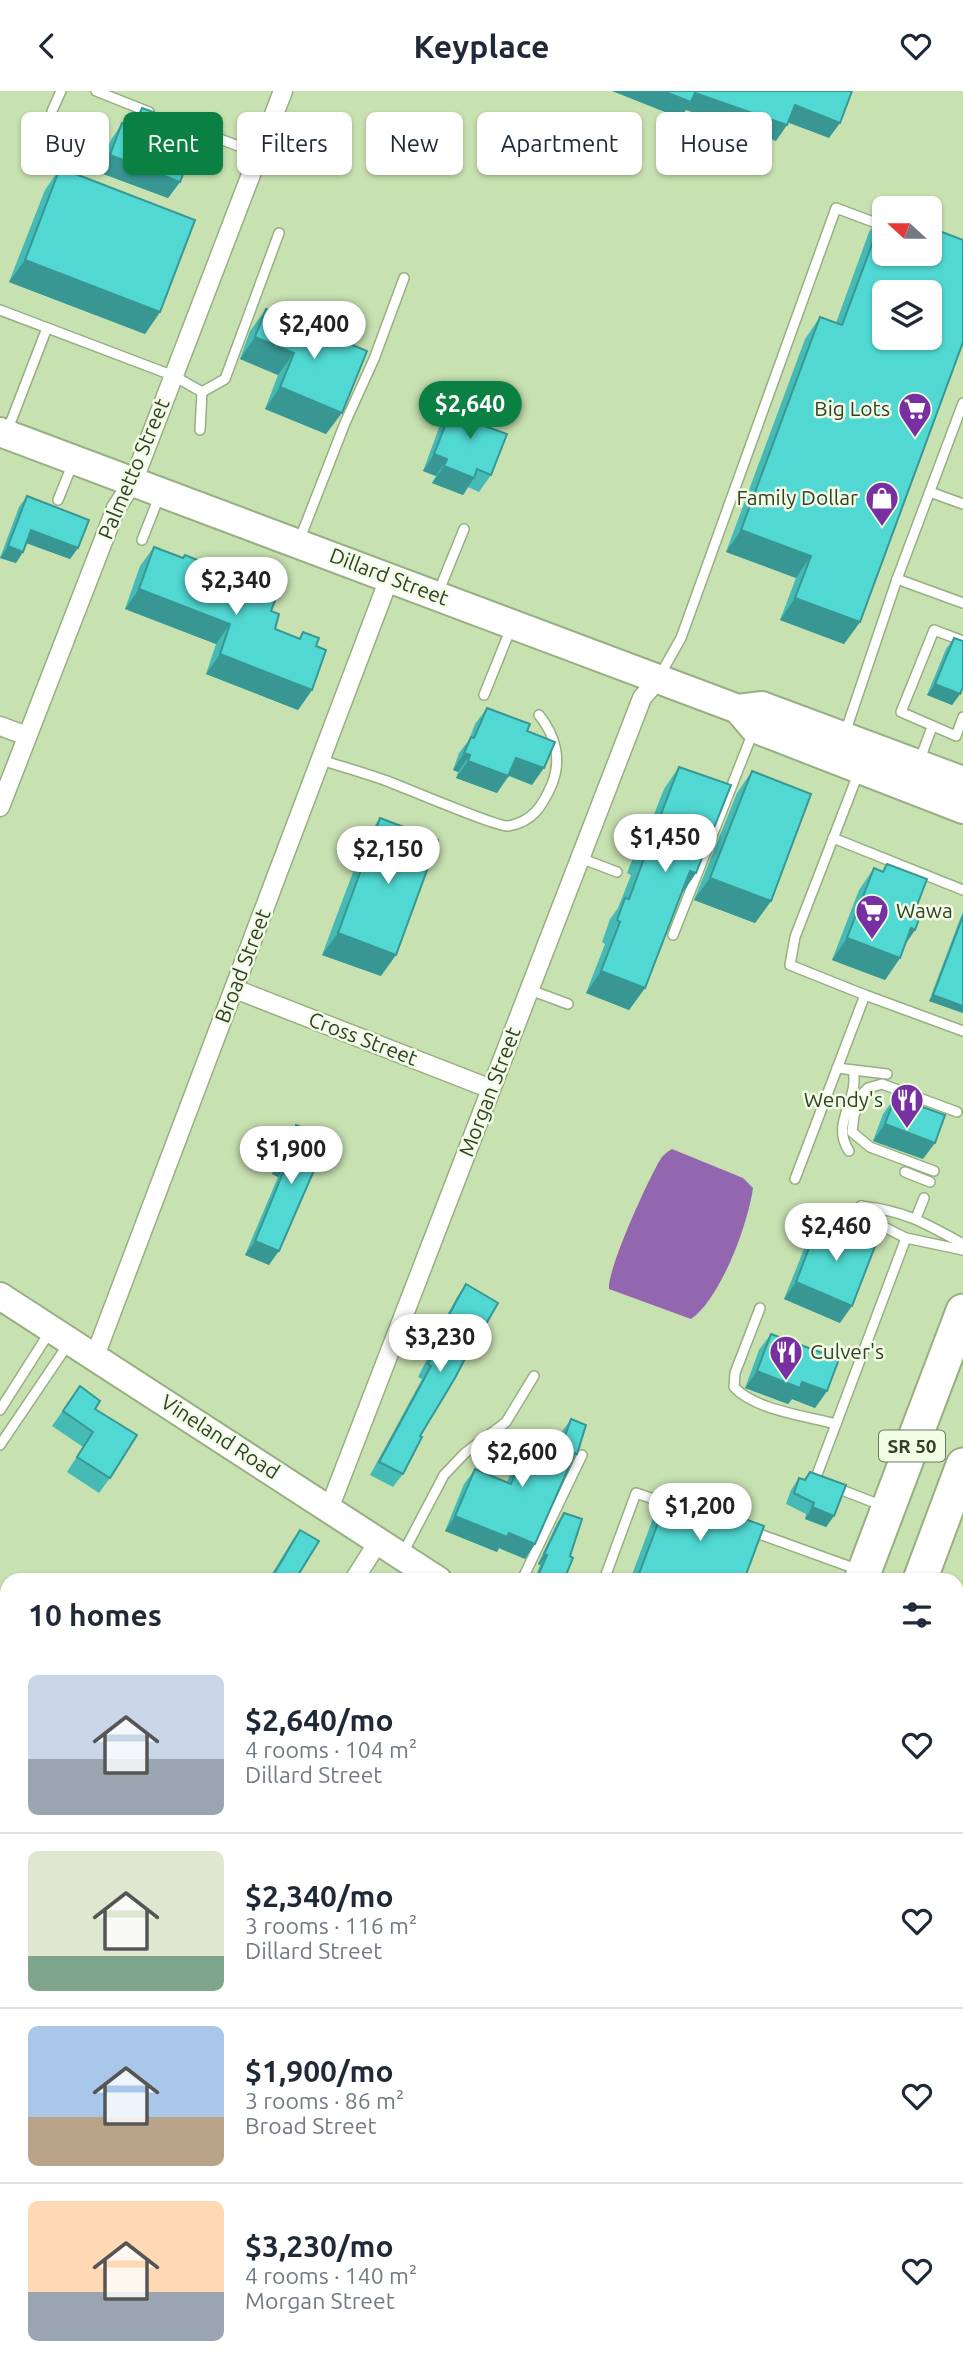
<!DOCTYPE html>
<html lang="en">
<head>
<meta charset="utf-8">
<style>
  body { margin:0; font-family:Ubuntu,sans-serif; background:#f2f2f3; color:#1f2937; height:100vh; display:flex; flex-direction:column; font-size:26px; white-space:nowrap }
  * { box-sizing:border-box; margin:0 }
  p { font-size:23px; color:#747a83 }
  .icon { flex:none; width:38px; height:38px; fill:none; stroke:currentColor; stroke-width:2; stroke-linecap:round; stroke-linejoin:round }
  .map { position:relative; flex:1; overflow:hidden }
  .details { position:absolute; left:0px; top:1482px; width:964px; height:800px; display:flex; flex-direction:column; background:#fff; border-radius:21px 21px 0 0; box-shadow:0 2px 5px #0004 }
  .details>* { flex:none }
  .banner { position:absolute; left:21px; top:21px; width:922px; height:63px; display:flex; gap:14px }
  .needle { width:46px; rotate:291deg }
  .tools { position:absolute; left:872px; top:105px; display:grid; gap:14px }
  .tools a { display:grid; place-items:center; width:70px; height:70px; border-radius:10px; background:#fff; box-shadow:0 2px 5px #0004; font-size:35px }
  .price { position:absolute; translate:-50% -60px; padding:0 16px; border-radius:24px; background:#fff; color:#222; font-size:23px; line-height:46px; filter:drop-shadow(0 2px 4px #0008) }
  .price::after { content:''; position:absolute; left:50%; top:42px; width:21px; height:16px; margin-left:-10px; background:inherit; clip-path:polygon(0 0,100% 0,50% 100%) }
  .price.selected { background:#0b8043; color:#fff }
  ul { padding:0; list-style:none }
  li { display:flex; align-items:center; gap:21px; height:175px; padding:0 28px }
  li+li { border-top:2px solid #e0e1e3 }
  li span { display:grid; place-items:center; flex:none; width:196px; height:140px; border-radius:10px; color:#555 }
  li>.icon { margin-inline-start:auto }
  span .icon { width:84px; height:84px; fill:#fffc; stroke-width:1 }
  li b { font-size:30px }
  h2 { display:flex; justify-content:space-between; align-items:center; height:84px; padding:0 28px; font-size:30px }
  .tag { padding:0 24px; border-radius:10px; background:#fff; box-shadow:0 2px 5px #0004; font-size:24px; line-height:63px }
  .tag.selected { background:#0b8043; color:#fff }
  header { display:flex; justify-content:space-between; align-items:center; height:91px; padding:0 28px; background:#fff; font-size:32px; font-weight:600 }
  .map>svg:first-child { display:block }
</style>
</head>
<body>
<header><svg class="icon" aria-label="back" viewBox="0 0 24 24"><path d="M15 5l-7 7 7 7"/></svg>Keyplace<svg class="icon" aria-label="heart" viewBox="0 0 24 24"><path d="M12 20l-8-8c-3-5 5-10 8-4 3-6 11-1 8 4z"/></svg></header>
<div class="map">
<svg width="963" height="2281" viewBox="0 0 963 2281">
  <rect width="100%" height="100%" fill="#c8e1b1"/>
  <g fill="#9267af">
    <path d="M672 1058 743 1087 753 1097C748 1133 721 1207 691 1228L609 1198C607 1178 648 1089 660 1069 663 1064 667 1061 672 1058Z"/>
    <path d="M728 2275H872L870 2281H726Z"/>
  </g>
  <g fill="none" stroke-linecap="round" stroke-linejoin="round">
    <defs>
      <g id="lane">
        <path d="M96 0 149 21"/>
        <path d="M52 20 61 0"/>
        <path d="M189 36 259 63"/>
        <path d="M0 219 174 285 202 301 200 339"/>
        <path d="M202 301 225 288 279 142"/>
        <path d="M8 338 47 237"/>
        <path d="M930 401 963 413"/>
        <path d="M58 409 72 374"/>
        <path d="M142 449 159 406"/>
        <path d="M299 450 345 332 374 268 404 187"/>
        <path d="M897 488 963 512"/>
        <path d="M438 502 464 438"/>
        <path d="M963 550 934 539 901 621 956 645 963 626"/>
        <path d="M659 586 681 547 836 117 884 135"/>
        <path d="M484 604 511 537"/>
        <path d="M845 642 897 488 963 312"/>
        <path d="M321 669C343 676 365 682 387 690 406 697 497 736 508 735 533 731 543 714 552 693 562 668 555 644 539 624"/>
        <path d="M919 671 932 636"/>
        <path d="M833 747 963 799"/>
        <path d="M580 767 617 781"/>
        <path d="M673 844 753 641"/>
        <path d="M530 899 568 913"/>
        <path d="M865 904 963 940"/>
        <path d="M837 977 887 983"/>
        <path d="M849 1060C830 1032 860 1008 853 979"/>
        <path d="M934 1080 870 1056 852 1041 854 1024 863 1002 868 997 882 993 957 1021"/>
        <path d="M905 1081 930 1091"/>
        <path d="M795 1088 865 904 790 874 795 846 858 683"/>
        <path d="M861 1115 876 1132 906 1147 963 1159"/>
        <path d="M861 1115C905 1120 925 1132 963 1153"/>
        <path d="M916 1127 924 1107"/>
        <path d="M760 1217 735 1282 734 1296C755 1319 806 1325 836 1333"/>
        <path d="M0 1319 49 1242"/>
        <path d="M0 1354 69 1252"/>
        <path d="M818 1390 815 1389 906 1147"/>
        <path d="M834 1396 883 1415"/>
        <path d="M751 1440 859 1479"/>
        <path d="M402 1464 444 1384 465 1362 506 1331 534 1285"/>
        <path d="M522 1489 582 1364"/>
        <path d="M604 1489 636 1402 674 1415"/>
        <path d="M957 1514 963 1516"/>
        <path d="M957 1758 963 1753"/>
        <path d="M957 2038 963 2022"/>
        <path d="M957 2154 963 2139"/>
        <path d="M700 2281 702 2275"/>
        <path d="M907 2281 910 2275"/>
      </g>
      <g id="street">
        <path d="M0 635 27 645"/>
        <path d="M0 716 116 417 133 391 283 0"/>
        <path d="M235 898 491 998"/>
        <path d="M95 1265 390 485"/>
        <path d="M329 1418 642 607 658 588"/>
        <path d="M354 1489 378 1451"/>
        <path d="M0 1620 7 1623"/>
        <path d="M0 1778 7 1759"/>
        <path d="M0 2243 7 2246"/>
        <path d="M89 2275 105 2281"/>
        <path d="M263 2275 280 2281"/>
        <path d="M409 2275 426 2281"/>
        <path d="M536 2275 553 2281"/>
        <path d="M15 2281 18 2275"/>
      </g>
      <g id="secondary">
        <path d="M0 1205 438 1489"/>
        <path d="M957 1825 963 1829"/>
      </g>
      <g id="primary">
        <path d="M0 341 738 618 762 615 963 690"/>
        <path d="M738 618 754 637 963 718"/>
      </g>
      <g id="highway">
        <path d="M861 1489 963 1220"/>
        <path d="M920 1489 963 1374"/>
        <path d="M563 2281 565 2275"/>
        <path d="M620 2281 622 2275"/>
      </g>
    </defs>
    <use href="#lane" stroke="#97af81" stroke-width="12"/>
    <use href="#street" stroke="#97af81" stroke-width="21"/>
    <use href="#secondary" stroke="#97af81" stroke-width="30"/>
    <use href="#primary" stroke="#97af81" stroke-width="32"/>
    <use href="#highway" stroke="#97af81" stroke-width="37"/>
    <use href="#lane" stroke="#fff" stroke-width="9"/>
    <use href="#street" stroke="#fff" stroke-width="18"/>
    <use href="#secondary" stroke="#fff" stroke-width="26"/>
    <use href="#primary" stroke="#fff" stroke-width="28"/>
    <use href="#highway" stroke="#fff" stroke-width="33"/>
  </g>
  <g fill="#46bab5">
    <path d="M142 17 180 91 168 107 98 81 111 49 122 32 129 35Z"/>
    <path d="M60 77 160 221 145 243 9 191 45 99Z"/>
    <path d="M884 120 860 531 844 553 780 529 796 487 726 461 805 248 820 226 836 232 869 141Z"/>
    <path d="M266 218 367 260 326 343 265 318 278 284 240 268 250 240Z"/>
    <path d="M462 305 479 333 491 384 479 401 468 396 463 404 432 392 436 385 423 380 439 337Z"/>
    <path d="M27 405 78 457 70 468 27 452 23 461 16 472 0 467 19 416Z"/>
    <path d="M154 456 183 467 185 464 204 475 271 520 275 538 299 548 303 541 316 555 312 599 298 619 206 583 216 553 125 518 140 475Z"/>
    <path d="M954 547 960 603 952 614 927 604 946 558Z"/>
    <path d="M487 617 527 640 532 694 509 685 497 702 456 687 458 681 453 679 459 662 469 649 475 633Z"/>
    <path d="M679 676 696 782 681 804 645 897 629 919 586 902 605 853 602 851 610 828 618 817 631 784 627 782 636 759 645 746 664 698Z"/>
    <path d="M752 680 771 810 755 832 694 809 737 702Z"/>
    <path d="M380 727 381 885 322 864 365 749Z"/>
    <path d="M887 773 916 817 915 839 906 852 900 867 885 889 832 869 859 799 874 777 882 780Z"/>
    <path d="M963 820V922L929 910Z"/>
    <path d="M895 1006 923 1068 873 1050 883 1023Z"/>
    <path d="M296 1034 269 1174 245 1164 278 1086 272 1083 287 1048Z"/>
    <path d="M819 1131 840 1232 784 1208 808 1148Z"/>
    <path d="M466 1193 478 1247 469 1260 420 1345 403 1383 393 1396 370 1384 422 1288 418 1286 439 1244 437 1243 457 1206Z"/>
    <path d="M771 1243 827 1300 815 1317 792 1308 788 1313 745 1297 759 1259Z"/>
    <path d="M80 1295 95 1318 110 1387 99 1402 67 1381 83 1356 52 1335Z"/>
    <path d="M571 1328V1371L535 1453 525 1468 499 1457 497 1461 445 1440 464 1393 475 1378 507 1391 520 1361 530 1346 556 1357 560 1343Z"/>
    <path d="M810 1381 834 1425 826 1436 805 1428 806 1423 786 1413 791 1399 799 1387 804 1389Z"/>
    <path d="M670 1400 744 1489H630L655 1422Z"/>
    <path d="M564 1422 570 1465 564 1489H534L540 1474 538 1473 557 1432Z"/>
    <path d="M300 1439 295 1489H268L292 1450Z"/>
    <path d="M7 2041V2076L0 2073V2057Z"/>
    <path d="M140 2275H263L265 2277 280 2281H163V2280H140Z"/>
    <path d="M288 2275H409L414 2281H291V2278Z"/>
  </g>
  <g fill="#399793">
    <path d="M612 0H663L695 2 787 34 776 50 686 19 680 27Z"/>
    <path d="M795 14 840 32 829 47 784 30Z"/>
    <path d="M110 64 180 91 168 107 98 81Z"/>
    <path d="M25 169 160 221 145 243 9 191Z"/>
    <path d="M255 246 294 262 278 284 240 268Z"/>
    <path d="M280 296 342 322 326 343 265 318Z"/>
    <path d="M434 363 447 368 436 385 423 380Z"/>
    <path d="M444 375 474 387 463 404 432 392Z"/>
    <path d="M31 439 78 457 70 468 23 451Z"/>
    <path d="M741 439 811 465 796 487 726 461Z"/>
    <path d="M8 455 23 461 16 472 0 467Z"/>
    <path d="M139 498 230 533 216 553 125 518Z"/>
    <path d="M795 507 860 531 844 553 780 529Z"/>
    <path d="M220 563 312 599 298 619 206 583Z"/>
    <path d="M935 593 960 603 952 614 927 604Z"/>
    <path d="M464 662 470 664 458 681 453 679Z"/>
    <path d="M516 667 544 677 532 694 505 683Z"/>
    <path d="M468 670 508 685 497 702 456 687Z"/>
    <path d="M690 780 696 782 681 804 675 802Z"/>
    <path d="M710 787 771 810 755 832 694 809Z"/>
    <path d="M911 837 915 839 900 861Z"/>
    <path d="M338 842 396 864 381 885 322 864Z"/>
    <path d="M847 847 900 867 885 889 832 869Z"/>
    <path d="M601 880 645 897 629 919 586 902Z"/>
    <path d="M933 904 963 915V922L929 910Z"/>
    <path d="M885 1033 935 1052 923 1068 873 1050Z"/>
    <path d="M282 1069 287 1072 278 1086 272 1083Z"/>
    <path d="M255 1150 279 1160 269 1174 245 1164Z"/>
    <path d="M796 1191 852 1215 840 1232 784 1208Z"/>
    <path d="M757 1280 802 1291 827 1300 815 1317 792 1308 788 1313 745 1297Z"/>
    <path d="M812 1416 834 1425 826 1436 805 1428Z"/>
    <path d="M455 1425 509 1442 535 1453 525 1468 499 1457 497 1461 445 1440Z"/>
    <path d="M544 1463 547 1464 540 1474 538 1473Z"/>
    <path d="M639 1483 655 1489H635Z"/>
    <path d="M0 1590 7 1592V1605L0 1603Z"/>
    <path d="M0 1679 7 1681V1688L0 1686Z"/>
    <path d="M2 2060 7 2062V2076L0 2073V2062Z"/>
    <path d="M0 2138 7 2141V2168L0 2166Z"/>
    <path d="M144 2275H166L163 2280H140Z"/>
    <path d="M169 2279H193L192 2281H167Z"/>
  </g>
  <g fill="#51d8d2" stroke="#399793" stroke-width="2" fill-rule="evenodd">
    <path d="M663 0H852L840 32 795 14 787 34 695 2 691 11Z"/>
    <path d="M142 17 200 38 180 91 110 64 122 32 134 37Z"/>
    <path d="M60 77 195 129 160 221 25 169Z"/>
    <path d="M884 121V163H929V136L963 149V251L860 531 795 507 811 465 741 439 820 226 842 234ZM884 201H929V247H884Z"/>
    <path d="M266 218 367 260 342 322 280 296 294 262 255 246Z"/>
    <path d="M462 305 486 314 479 333 507 343 491 384 477 378 474 387 444 375 447 368 434 363 451 320 456 322Z"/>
    <path d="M27 405 89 429 78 457 31 439 23 461 8 455Z"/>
    <path d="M154 456 183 467 185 464 205 472 204 475 229 484 227 489 276 507 271 520 279 523 275 538 300 548 303 541 319 547 316 555 326 559 312 599 220 563 230 533 139 498Z"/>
    <path d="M954 547 963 550V596L960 603 935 593Z"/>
    <path d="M487 617 530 633 527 640 555 651 544 677 516 667 508 685 468 670 470 664 464 662 471 646 474 647Z"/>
    <path d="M679 676 731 694 696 782 690 780 645 897 601 880 620 831 617 829 625 807 629 808 646 762 643 761 651 738 655 739Z"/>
    <path d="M752 680 811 703 771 810 710 787Z"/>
    <path d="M380 727 438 749 396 864 338 842Z"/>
    <path d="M887 773 927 788 916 817 922 820 915 839 911 837 900 867 847 847 874 777 883 781Z"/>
    <path d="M963 825V915L933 904Z"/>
    <path d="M895 1006 945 1024 935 1052 885 1033Z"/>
    <path d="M296 1034 328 1047 279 1160 255 1150 287 1072 282 1069Z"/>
    <path d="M819 1131 877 1150 852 1215 796 1191Z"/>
    <path d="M466 1193 498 1212 478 1247 476 1246 455 1287 420 1345 422 1346 403 1383 379 1371 431 1275 428 1273 449 1231 446 1229Z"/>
    <path d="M771 1243 839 1268 827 1300 802 1291 800 1297 757 1280Z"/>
    <path d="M80 1295 100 1310 95 1318 137 1344 110 1387 77 1366 93 1341 63 1320Z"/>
    <path d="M571 1328 586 1334 577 1363 575 1362 535 1453 509 1442 507 1446 455 1425 475 1378 511 1393 530 1346 560 1359Z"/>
    <path d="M810 1381 846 1394 834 1425 812 1416 814 1412 794 1402 799 1387 805 1389Z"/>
    <path d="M670 1400 764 1435 744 1489H655L639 1483Z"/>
    <path d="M564 1422 582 1428 570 1465 573 1467 564 1489H542L537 1487 547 1464 544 1463Z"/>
    <path d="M300 1439 319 1450 295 1489H284L274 1483Z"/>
    <path d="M0 1549 7 1552V1592L0 1590Z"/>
    <path d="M3 1632 7 1633V1681L0 1679V1636L1 1637Z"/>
    <path d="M957 1907 963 1909V1971L957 1986Z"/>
    <path d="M7 2048V2062L2 2060Z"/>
    <path d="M0 2103 7 2105V2141L0 2138Z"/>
    <path d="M33 2275H58L56 2281H30Z"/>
    <path d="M169 2275H263L265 2277 280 2281H193V2279H169Z"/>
    <path d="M297 2275H409L414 2278V2281H292L296 2277Z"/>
  </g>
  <defs>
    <symbol id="supermarket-pin" viewBox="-11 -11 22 30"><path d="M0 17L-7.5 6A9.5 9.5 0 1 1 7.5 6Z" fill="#782fa2" stroke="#f1fee5"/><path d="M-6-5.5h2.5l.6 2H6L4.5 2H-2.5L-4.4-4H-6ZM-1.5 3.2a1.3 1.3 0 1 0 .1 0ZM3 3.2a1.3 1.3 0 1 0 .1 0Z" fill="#fff"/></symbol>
    <symbol id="shop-pin" viewBox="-11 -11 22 30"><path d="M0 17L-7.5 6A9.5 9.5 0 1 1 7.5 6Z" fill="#782fa2" stroke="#f1fee5"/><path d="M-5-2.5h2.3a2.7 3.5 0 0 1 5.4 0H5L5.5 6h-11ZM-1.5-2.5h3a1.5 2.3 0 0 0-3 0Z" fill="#fff"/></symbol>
    <symbol id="restaurant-pin" viewBox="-11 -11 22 30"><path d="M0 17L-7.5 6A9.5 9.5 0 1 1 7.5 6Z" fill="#782fa2" stroke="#f1fee5"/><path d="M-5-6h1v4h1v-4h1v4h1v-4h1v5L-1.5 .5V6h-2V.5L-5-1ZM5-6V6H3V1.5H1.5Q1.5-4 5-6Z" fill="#fff"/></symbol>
  </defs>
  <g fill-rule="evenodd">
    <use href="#supermarket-pin" x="896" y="299" width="38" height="52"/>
    <use href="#shop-pin" x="863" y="388" width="38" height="52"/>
    <use href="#supermarket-pin" x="853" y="801" width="38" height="52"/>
    <use href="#restaurant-pin" x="888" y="990" width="38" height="52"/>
    <use href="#restaurant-pin" x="767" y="1242" width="38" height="52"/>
  </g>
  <g text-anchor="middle" stroke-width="5" stroke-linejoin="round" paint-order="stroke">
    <rect fill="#f1fee5" stroke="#6d7863" stroke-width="2" x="879" y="1339.5" width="66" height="31" rx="5"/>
    <g font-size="19" font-weight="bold" fill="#343e2b">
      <text x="912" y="1362">SR 50</text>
    </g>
    <g font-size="21" fill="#343e2b" stroke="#f1fee5" text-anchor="end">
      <text x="890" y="325">Big Lots</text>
      <text x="858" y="414">Family Dollar</text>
      <text x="896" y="827" text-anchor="start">Wawa</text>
      <text x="883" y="1016">Wendy's</text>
      <text x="810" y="1268" text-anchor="start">Culver's</text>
    </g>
    <g font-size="21" fill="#343e2b" stroke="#f1fee5">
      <text transform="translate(134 378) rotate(-67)" y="7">Palmetto Street</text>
      <text transform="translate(389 486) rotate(21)" y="7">Dillard Street</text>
      <text transform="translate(243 875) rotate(-69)" y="7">Broad Street</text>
      <text transform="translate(363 948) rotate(21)" y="7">Cross Street</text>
      <text transform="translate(490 1001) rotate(-69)" y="7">Morgan Street</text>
      <text transform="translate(220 1346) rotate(33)" y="7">Vineland Road</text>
    </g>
  </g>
</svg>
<div class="tools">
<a><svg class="needle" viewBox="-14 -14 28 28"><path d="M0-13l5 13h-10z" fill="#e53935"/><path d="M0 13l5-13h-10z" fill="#747a83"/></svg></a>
<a><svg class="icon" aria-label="layers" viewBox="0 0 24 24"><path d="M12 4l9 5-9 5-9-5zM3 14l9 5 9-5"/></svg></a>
</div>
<b class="price" style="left:314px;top:270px">$2,400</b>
<b class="price selected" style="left:470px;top:350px">$2,640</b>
<b class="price" style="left:236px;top:526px">$2,340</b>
<b class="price" style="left:665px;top:783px">$1,450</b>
<b class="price" style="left:388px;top:795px">$2,150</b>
<b class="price" style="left:291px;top:1095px">$1,900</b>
<b class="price" style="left:836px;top:1172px">$2,460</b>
<b class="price" style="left:440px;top:1283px">$3,230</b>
<b class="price" style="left:522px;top:1398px">$2,600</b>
<b class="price" style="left:700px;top:1452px">$1,200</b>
<div class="banner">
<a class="tag">Buy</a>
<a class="tag selected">Rent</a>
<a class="tag">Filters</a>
<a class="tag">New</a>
<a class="tag">Apartment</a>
<a class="tag">House</a>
</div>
<section class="details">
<h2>10 homes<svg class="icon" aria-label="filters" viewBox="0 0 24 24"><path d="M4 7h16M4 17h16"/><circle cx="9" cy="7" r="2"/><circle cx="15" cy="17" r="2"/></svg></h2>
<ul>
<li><span style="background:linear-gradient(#c9d6e8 60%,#9aa5b1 0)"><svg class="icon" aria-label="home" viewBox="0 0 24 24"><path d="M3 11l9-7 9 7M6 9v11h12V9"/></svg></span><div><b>$2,640/mo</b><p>4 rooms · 104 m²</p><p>Dillard Street</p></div><svg class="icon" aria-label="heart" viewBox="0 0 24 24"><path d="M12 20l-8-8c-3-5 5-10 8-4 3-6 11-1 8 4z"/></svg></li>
<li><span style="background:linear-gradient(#dfe7d0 75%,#7fa58c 0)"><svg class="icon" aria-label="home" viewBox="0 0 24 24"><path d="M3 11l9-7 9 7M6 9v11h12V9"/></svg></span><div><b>$2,340/mo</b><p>3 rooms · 116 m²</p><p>Dillard Street</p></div><svg class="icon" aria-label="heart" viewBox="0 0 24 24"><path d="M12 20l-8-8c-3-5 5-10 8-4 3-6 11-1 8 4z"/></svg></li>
<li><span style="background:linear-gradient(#a9c7e8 65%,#b9a48a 0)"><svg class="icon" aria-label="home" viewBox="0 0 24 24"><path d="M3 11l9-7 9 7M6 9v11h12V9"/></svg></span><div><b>$1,900/mo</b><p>3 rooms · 86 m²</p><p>Broad Street</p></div><svg class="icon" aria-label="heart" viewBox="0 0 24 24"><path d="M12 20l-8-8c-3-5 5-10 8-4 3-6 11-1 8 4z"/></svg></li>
<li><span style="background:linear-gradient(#ffd9b3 65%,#9aa5b1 0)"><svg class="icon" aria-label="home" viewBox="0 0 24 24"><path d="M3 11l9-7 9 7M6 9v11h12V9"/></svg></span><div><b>$3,230/mo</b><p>4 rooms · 140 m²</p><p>Morgan Street</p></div><svg class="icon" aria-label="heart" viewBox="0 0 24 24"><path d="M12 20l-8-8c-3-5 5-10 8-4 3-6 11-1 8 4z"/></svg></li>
</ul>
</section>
</div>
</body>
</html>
